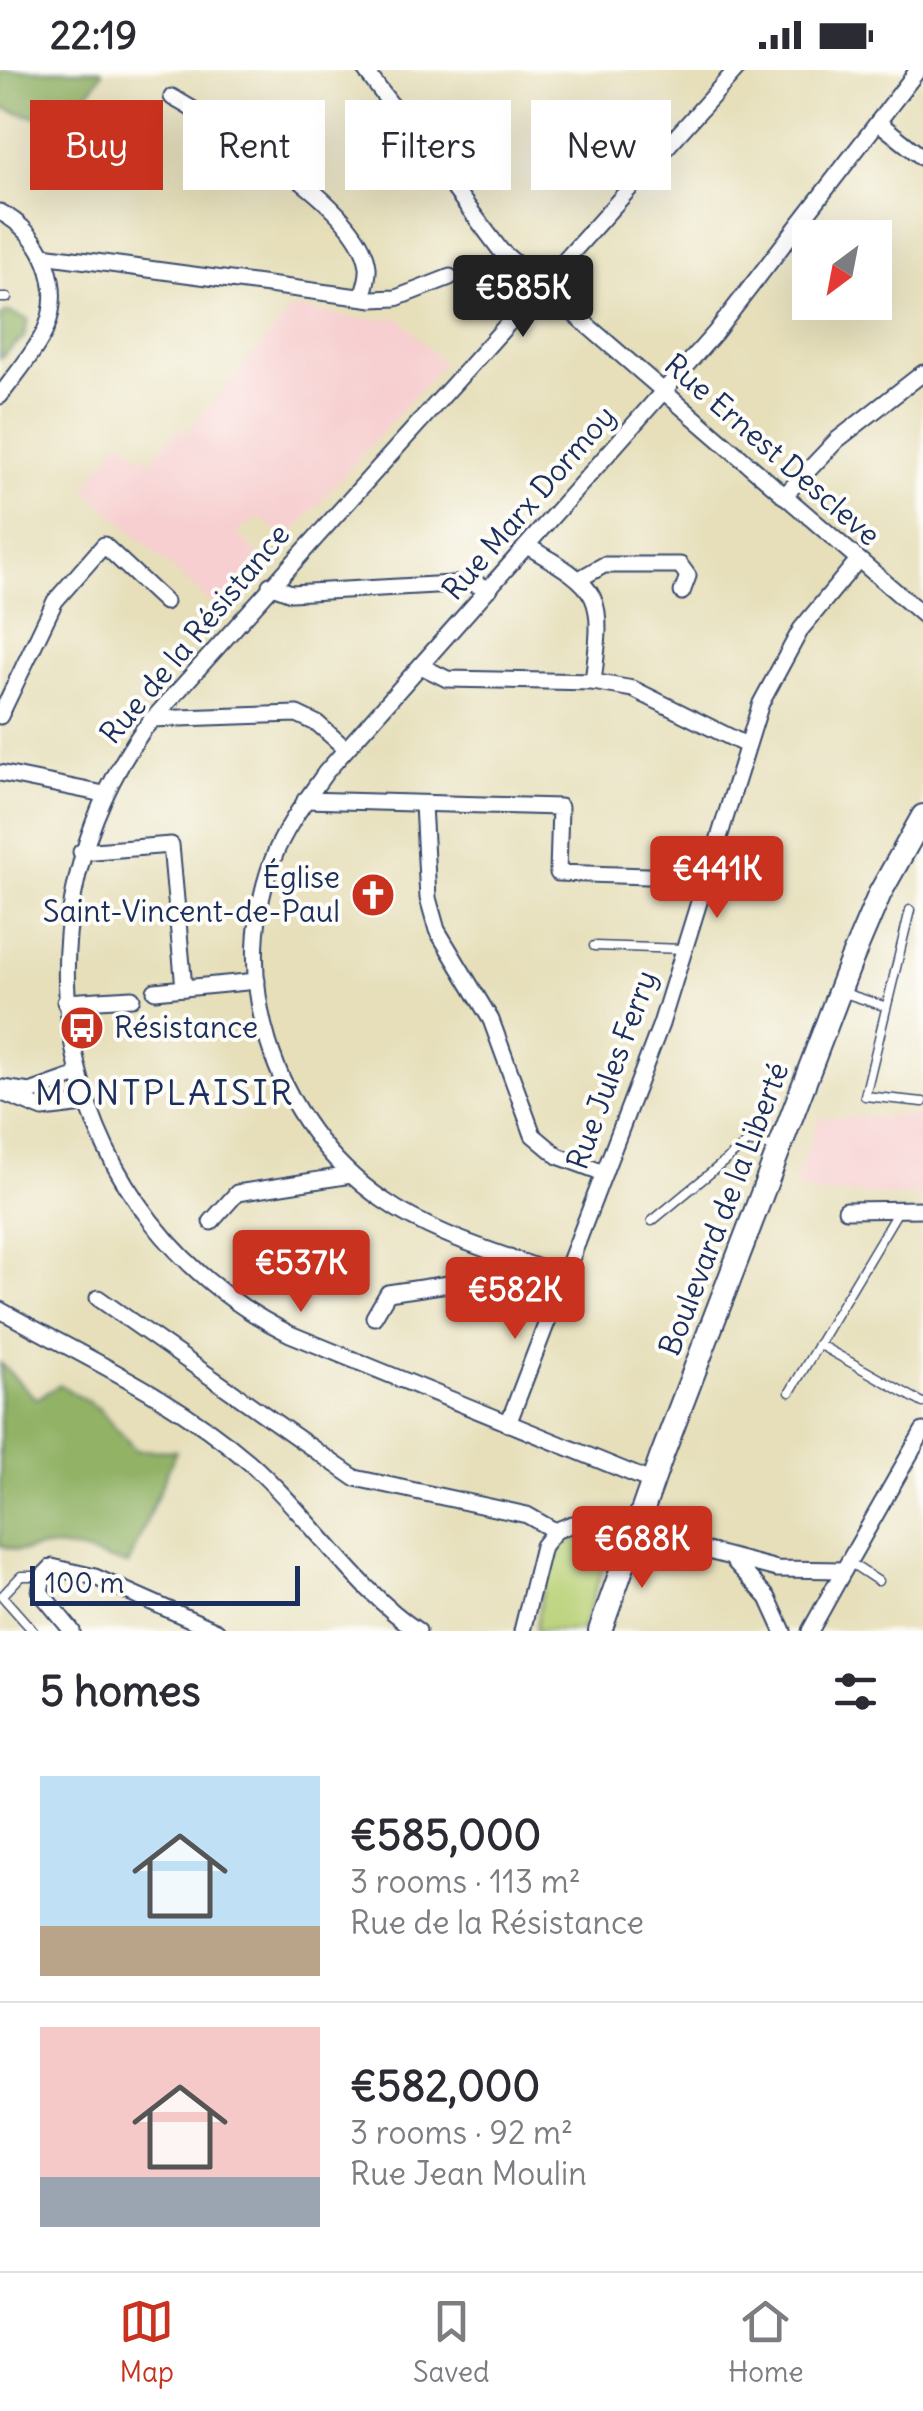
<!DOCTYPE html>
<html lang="en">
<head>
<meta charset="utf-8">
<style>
  body { margin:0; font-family:Delius,sans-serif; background:#f2f2f3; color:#2b2b33; height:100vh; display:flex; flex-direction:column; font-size:38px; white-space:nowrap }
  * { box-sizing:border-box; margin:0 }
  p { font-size:32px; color:#7c7c81 }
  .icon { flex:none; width:55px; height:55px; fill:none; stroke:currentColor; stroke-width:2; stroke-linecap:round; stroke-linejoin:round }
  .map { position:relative; height:1561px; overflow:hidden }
  .side { display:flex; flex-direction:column; background:#fff; flex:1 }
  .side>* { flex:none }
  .top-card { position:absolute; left:30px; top:30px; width:865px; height:90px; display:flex; gap:20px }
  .needle { width:65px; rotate:212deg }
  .controls { position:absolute; left:792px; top:150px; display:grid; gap:20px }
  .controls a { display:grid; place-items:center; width:100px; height:100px; border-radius:0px; background:#fff; box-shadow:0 10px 40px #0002; font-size:50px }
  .scale { position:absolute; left:30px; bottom:25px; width:270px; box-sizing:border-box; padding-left:10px; border:5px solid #1b2f5e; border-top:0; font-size:28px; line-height:35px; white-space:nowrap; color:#1b2f5e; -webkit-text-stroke:8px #fdfcf7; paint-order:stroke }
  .price { position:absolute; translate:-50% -85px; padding:0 22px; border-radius:10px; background:#c8321e; color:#fff; font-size:32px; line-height:65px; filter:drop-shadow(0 2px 5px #0008) }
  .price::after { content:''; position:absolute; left:50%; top:60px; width:30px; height:22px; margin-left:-15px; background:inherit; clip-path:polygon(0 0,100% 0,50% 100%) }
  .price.on { background:#222; color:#fff }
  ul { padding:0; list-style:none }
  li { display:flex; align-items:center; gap:30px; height:250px; padding:0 40px }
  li+li { border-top:2px solid #e1e1e2 }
  li span { display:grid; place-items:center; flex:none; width:280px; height:200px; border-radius:0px; color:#555 }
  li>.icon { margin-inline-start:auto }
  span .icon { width:120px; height:120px; fill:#fffc; stroke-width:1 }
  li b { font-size:42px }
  h2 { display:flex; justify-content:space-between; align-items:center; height:120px; padding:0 40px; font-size:42px }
  .pill { padding:0 35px; border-radius:0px; background:#fff; box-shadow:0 10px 40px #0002; font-size:35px; line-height:90px }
  .pill.on { background:#c8321e; color:#fff }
  .status { display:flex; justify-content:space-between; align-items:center; height:70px; padding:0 50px; background:#fff; direction:ltr }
  .status svg { height:28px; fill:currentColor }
  .tab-bar { display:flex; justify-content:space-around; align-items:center; height:140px; border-top:2px solid #e1e1e2; background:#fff; font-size:28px; color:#7c7c81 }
  .tab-bar a { display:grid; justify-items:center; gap:5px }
  .tab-bar .on { color:#c8321e }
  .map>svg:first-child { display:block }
</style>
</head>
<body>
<div class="status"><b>22:19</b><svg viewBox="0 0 49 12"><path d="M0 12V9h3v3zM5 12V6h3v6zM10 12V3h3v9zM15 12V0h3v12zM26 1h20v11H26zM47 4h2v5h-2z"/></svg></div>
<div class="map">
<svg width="923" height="1561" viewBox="0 0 923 1561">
  <rect width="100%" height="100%" fill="#fdfcf7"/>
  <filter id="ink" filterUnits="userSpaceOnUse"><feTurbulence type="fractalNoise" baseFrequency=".01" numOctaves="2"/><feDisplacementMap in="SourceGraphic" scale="20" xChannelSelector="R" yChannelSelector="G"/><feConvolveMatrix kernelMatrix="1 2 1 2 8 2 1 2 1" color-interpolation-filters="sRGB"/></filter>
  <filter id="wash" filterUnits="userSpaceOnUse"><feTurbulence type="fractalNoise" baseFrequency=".0048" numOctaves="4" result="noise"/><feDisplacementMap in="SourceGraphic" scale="40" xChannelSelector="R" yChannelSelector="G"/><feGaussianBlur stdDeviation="2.25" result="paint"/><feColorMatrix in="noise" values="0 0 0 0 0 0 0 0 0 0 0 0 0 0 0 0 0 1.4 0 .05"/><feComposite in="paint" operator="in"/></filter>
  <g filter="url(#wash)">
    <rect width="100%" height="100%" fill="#e6dfba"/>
    <g fill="#f7cfd0">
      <path d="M293 238 362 249 400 248 443 294 287 469 258 446 237 463 270 497 250 519 238 521 220 542 85 419 119 370 151 391 178 358 186 363Z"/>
      <path d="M923 1045V1126L814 1123 793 1116 819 1048Z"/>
    </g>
    <path fill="#b8d074" stroke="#6a8069" stroke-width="2.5" d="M572 1468H591L609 1478 582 1561H535C542 1528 544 1489 572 1468Z"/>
    <g fill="#92b266" stroke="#567062" stroke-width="2.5">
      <path d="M0 0H101L102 3C68 56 58 55 0 37Z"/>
      <path d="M8 242 28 249 24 267 0 288V246Z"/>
      <path d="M0 1293 36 1329 60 1315 98 1338 136 1380 176 1381 128 1495C103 1488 73 1476 47 1477 21 1479 29 1486 0 1475Z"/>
    </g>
  </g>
  <g filter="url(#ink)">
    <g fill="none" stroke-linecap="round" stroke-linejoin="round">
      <defs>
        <g id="service">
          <path d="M0 228H7"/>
          <path d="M910 840 865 1026 923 1032"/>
          <path d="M594 876 684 879"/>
          <path d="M841 922 884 936"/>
          <path d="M652 1151 748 1072 774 1077"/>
          <path d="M818 1274 923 1333"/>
          <path d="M790 1322 898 1141"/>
          <path d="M849 1492 878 1511"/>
          <path d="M33 1561 2 1526 21 1506H43"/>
        </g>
        <g id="minor">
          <path d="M365 0 501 181 923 545"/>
          <path d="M172 27C221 56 361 135 368 197 369 207 365 218 362 227"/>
          <path d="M878 52 923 88"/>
          <path d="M0 142C43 164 65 216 45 261 34 284 15 305 0 326"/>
          <path d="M43 185 373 229 396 228 450 207"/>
          <path d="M784 426 837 370 923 303"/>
          <path d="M527 476C603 520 604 524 593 612L633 619 746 675"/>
          <path d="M581 508 604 495H680L688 506 682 522"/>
          <path d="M270 515 291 523 470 513 490 518"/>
          <path d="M421 596 447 609 593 612"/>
          <path d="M0 646 55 531 104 475 165 532"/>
          <path d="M151 649 297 644 318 654 346 679"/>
          <path d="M0 703 104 724"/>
          <path d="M305 730 560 737 558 803 706 808"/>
          <path d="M423 734 428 828 437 860 491 950 533 1065 558 1086 604 1103"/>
          <path d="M81 782 171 775 184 918 155 921"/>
          <path d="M184 918 257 911"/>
          <path d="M65 932 132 928"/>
          <path d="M3 1018 30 1022 75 1006"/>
          <path d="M0 1022 43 1039 84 1034"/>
          <path d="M846 1140 923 1139"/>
          <path d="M211 1152 237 1123 351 1105"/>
          <path d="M564 1207C504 1184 436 1167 383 1130 272 1054 224 904 277 779 290 751 308 727 326 702L715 263 918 0"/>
          <path d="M98 1228 355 1408 527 1445 555 1461"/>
          <path d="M0 1240C86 1288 174 1327 249 1392 306 1442 358 1521 418 1561"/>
          <path d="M374 1247 388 1223 495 1207 503 1202 510 1187"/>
          <path d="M508 1354 661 954 761 633 801 559 858 490"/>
          <path d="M653 1412 290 1264C62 1151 0 865 143 660L736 0"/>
          <path d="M734 1491 768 1528 783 1561"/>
          <path d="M72 1561 40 1522 43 1506 52 1497 95 1507 217 1561"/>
          <path d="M522 1561 543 1476 555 1461 572 1454 609 1455 777 1499 844 1500 923 1361"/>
          <path d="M810 1561 844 1500"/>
        </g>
        <path id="secondary" d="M600 1561 661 1388 851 891 880 823 923 746"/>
      </defs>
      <use href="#service" stroke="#39496c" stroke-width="11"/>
      <use href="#minor" stroke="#39496c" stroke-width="19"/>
      <use href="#secondary" stroke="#39496c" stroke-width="26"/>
      <use href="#service" stroke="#fff" stroke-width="8"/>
      <use href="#minor" stroke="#fff" stroke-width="15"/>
      <use href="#secondary" stroke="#fff" stroke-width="22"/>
    </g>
  </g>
  <defs>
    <symbol id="church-disc" viewBox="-11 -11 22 22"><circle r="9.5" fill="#c8321e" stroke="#fdfcf7"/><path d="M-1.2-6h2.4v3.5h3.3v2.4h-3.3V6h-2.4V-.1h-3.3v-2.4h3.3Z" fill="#fff"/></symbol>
    <symbol id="bus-disc" viewBox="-11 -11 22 22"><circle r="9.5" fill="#c8321e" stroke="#fdfcf7"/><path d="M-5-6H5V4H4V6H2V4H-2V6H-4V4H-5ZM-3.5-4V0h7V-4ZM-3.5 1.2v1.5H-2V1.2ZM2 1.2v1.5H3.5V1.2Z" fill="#fff"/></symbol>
  </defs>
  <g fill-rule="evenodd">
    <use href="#church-disc" x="348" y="800" width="50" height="50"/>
    <use href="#bus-disc" x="57" y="933" width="50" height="50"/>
  </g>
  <g text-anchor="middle" stroke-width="8" stroke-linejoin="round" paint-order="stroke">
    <g font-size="30" fill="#1b2f5e" stroke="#fdfcf7">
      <text transform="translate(772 380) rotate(41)" y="10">Rue Ernest Descleve</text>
      <text transform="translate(529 433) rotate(-49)" y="10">Rue Marx Dormoy</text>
      <text transform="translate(195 564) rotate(-50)" y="10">Rue de la Résistance</text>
      <text transform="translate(612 1000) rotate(-70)" y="10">Rue Jules Ferry</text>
      <text transform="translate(724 1139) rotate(-69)" y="10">Boulevard de la Liberté</text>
    </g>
    <g font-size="30" fill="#1b2f5e" stroke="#fdfcf7" text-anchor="end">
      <text x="340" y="818">Église<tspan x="340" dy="34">Saint-Vincent-de-Paul</tspan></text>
      <text x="114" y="968" text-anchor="start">Résistance</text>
    </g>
    <g font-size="35" letter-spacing="2.5" fill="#1b2f5e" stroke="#fdfcf7">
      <text x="165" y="1035">MONTPLAISIR</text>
    </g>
  </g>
</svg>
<div class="controls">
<a><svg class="needle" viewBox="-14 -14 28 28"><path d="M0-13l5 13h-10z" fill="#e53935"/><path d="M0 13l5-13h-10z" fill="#7c7c81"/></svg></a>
</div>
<div class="scale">100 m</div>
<b class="price on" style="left:523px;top:270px">€585K</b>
<b class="price" style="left:717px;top:851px">€441K</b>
<b class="price" style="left:301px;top:1245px">€537K</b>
<b class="price" style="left:515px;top:1272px">€582K</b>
<b class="price" style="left:642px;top:1521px">€688K</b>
<div class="top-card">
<a class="pill on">Buy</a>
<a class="pill">Rent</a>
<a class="pill">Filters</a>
<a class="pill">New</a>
</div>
</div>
<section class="side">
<h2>5 homes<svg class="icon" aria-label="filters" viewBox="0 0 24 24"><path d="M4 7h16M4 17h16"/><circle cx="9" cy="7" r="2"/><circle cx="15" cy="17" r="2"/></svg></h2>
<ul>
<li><span style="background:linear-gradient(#bfe0f5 75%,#b9a48a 0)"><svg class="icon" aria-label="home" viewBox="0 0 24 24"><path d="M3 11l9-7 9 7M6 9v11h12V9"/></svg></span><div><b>€585,000</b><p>3 rooms · 113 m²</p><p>Rue de la Résistance</p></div></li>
<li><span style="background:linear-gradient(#f6c9c9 75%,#9aa5b1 0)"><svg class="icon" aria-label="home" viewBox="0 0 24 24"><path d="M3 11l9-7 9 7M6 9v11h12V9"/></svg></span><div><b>€582,000</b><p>3 rooms · 92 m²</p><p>Rue Jean Moulin</p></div></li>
</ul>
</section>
<nav class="tab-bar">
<a class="on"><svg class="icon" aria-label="map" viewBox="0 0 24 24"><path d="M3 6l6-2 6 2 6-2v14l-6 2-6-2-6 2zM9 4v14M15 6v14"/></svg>Map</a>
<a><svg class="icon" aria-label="saved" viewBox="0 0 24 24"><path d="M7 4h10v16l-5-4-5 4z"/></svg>Saved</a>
<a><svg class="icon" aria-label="home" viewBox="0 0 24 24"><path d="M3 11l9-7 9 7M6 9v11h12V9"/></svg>Home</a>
</nav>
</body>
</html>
